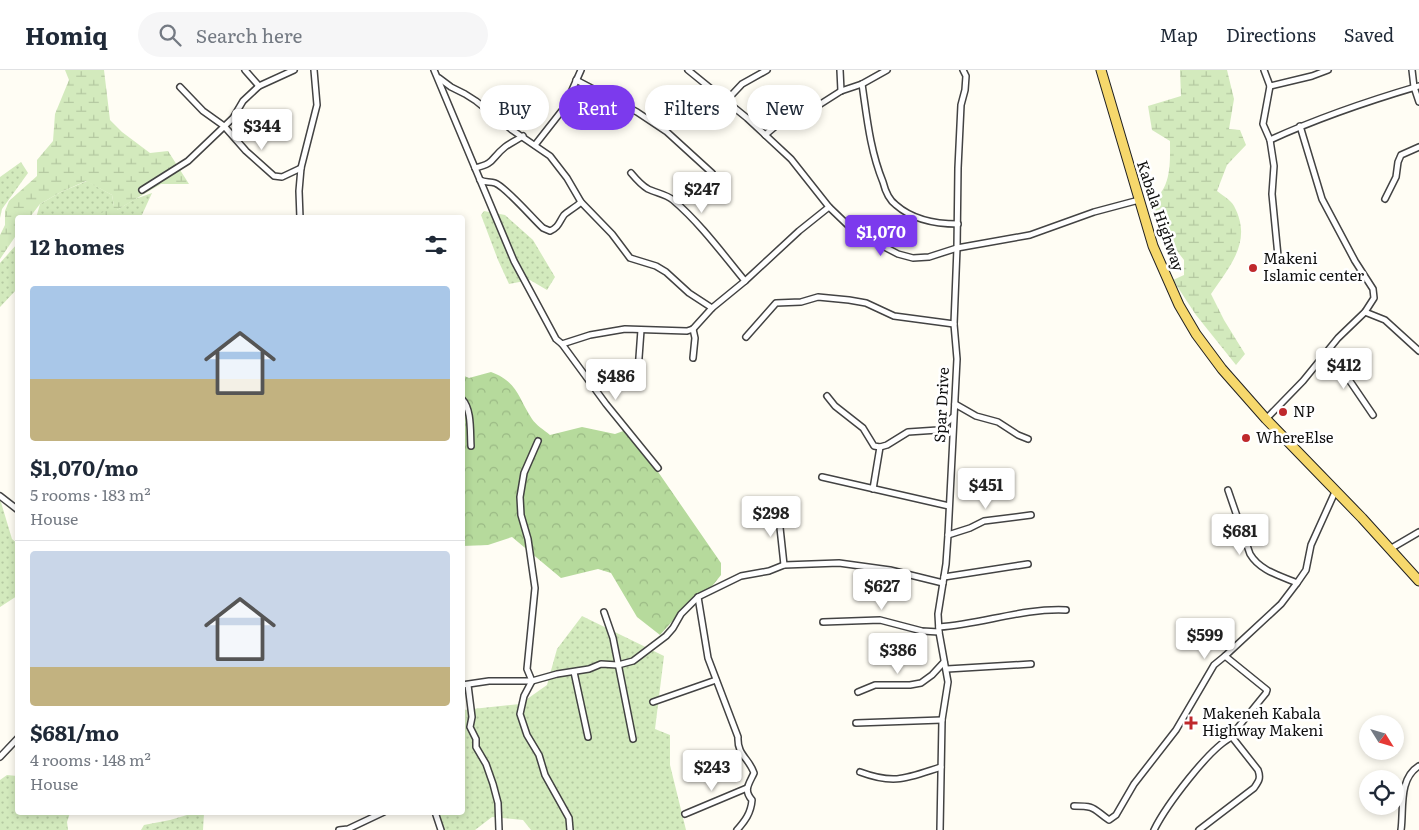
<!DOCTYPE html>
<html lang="en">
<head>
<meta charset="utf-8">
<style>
  body { margin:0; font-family:Literata,serif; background:#f6f6f7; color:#1f2937; height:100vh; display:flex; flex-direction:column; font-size:19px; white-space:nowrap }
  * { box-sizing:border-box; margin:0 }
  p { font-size:16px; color:#747a83 }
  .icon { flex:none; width:28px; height:28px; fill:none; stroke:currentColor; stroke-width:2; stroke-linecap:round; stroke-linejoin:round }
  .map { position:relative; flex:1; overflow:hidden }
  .details { position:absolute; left:15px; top:145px; width:450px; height:600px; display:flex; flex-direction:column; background:#fff; border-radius:5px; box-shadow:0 2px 8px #0003 }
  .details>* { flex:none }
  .top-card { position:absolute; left:480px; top:15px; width:475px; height:45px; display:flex; gap:10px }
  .needle { width:32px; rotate:127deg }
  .controls { position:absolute; left:1359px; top:645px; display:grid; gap:10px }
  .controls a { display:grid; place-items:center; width:45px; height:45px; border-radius:50%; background:#fff; box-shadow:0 2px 8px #0003; font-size:25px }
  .price { position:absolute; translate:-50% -42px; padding:0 11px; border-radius:5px; background:#fff; color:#222; font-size:16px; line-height:32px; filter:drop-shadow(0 1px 2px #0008) }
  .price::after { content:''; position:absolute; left:50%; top:30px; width:15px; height:11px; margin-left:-8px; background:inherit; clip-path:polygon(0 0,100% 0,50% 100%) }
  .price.current { background:#7c3aed; color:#fff }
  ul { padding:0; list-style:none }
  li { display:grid; align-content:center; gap:10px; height:265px; padding:0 15px }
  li+li { border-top:1px solid #e0e1e3 }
  li span { display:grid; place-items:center; height:155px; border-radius:5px; color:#555 }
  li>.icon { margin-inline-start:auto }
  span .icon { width:90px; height:90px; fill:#fffc; stroke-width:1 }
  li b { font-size:21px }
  h2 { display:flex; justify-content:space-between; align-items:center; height:60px; padding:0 15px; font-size:21px }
  .pill { padding:0 18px; border-radius:22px; background:#fff; box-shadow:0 2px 8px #0003; font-size:18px; line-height:45px }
  .pill.current { background:#7c3aed; color:#fff }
  header { display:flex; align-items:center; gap:30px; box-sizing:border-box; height:70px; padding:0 25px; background:#fff; border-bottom:1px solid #e0e1e3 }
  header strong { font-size:24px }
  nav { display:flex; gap:28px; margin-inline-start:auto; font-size:18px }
  .search { width:350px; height:45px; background:#f6f6f7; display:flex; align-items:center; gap:12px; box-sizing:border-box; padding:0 18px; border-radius:28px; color:#747a83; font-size:19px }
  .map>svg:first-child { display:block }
</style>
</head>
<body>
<header>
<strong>Homiq</strong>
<div class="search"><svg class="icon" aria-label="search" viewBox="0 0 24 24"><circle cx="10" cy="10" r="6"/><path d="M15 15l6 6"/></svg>Search here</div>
<nav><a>Map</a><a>Directions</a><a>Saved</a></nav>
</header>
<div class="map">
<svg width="1419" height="760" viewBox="0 0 1419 760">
  <defs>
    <pattern id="green-dots" width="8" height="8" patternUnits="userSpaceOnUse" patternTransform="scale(1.25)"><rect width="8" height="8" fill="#d3eabd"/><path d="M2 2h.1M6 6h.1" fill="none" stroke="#b4c8a1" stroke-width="1.8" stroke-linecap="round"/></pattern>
    <pattern id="forest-crowns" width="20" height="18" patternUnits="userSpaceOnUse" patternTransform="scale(1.25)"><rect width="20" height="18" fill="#b6da9c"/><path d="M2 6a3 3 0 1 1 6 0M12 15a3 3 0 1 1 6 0" fill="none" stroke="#9bba85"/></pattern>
    <pattern id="wetland-marsh" width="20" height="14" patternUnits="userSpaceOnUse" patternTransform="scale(1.25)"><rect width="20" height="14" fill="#d3eabd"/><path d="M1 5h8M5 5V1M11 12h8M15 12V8" fill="none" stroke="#b4c8a1"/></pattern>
  </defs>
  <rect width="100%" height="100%" fill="#fffdf4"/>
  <g fill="url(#green-dots)">
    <path d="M21 92 28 103 2 139 0 148V107Z"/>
    <path d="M87 111 112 125 114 136 117 140 135 129 152 123 141 147 36 148 40 134 61 122Z"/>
    <path d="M484 141 505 145 533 170 555 207 547 220 530 210 509 214 498 190 481 145Z"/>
    <path d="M17 174V219L0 237V193Z"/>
    <path d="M0 429 12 469 18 474 17 526 0 537Z"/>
    <path d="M582 546 664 586 655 659 670 665V695L686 760H531L523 750 492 747 475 760H438L432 743 462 742 463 640 520 634 547 615 557 579Z"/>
    <path d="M7 705 17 706 18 742 70 743 67 752 68 760H0V710Z"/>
    <path d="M187 743H204L203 760H141L144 755 170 750 187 745Z"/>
  </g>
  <path fill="url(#forest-crowns)" d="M491 302C518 312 518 328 532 349 536 355 544 360 550 365L582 357 615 364 626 360 634 367 721 493V505L713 515 685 537 660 565 637 547 611 503 598 499 561 508 512 467 488 475 463 476 462 305 469 308Z"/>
  <g fill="url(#wetland-marsh)">
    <path d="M65 0H104L110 50 122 62 150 83 168 81 189 114H161L117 140 116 147 98 148 96 146 114 136 112 125 86 111 61 122 40 134 30 147 18 148 17 164 0 189V165L5 155V141L9 131 37 106V90L53 71 55 44 69 10Z"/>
    <path d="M1180 0H1227L1234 29 1229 59 1240 60 1246 75 1227 95 1217 121C1222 125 1231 130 1234 136 1253 171 1230 196 1211 224L1224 250 1245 284 1236 295 1196 245 1173 210 1184 205V190L1154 151 1148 132C1172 123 1170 93 1170 71L1152 60 1148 36 1181 26Z"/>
  </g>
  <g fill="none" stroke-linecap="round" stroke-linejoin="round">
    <defs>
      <g id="street">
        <path d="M245 0 259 16"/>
        <path d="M434 0 514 191 556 269 562 274 590 265 625 259 687 261 693 259 712 238 745 211 799 161 829 137"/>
        <path d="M688 0 747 48 791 89 829 137 854 161 898 184 913 188 929 187 957 178 1030 165 1094 142 1139 130"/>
        <path d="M840 0 841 21"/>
        <path d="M1264 0 1270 16 1312 6 1328 0"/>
        <path d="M1412 0 1414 17 1419 32"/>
        <path d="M439 8 451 17 465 24 476 31 512 60 550 86 567 108 581 132 612 164 630 188 656 196 666 202 689 223 712 238"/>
        <path d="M576 10 637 42 667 62 712 103"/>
        <path d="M862 14C867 48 870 80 883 112 885 120 889 130 896 135 913 150 936 154 958 154"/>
        <path d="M1270 16 1263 54 1270 70 1274 96 1272 124 1278 186"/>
        <path d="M180 17 203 41 224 56 246 81 274 106 282 107 301 98"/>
        <path d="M726 31 742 14 767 0"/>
        <path d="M765 65 777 55 808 42 841 21 862 14 887 0"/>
        <path d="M1270 70C1318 48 1368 31 1419 16"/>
        <path d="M535 75 564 38 581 0"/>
        <path d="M475 98C496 93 490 89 505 77 510 73 517 70 523 66"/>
        <path d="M631 103C636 109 641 115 648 119 656 123 666 124 673 130 700 153 722 183 745 211"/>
        <path d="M480 110C485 113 490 111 495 113 506 117 533 149 543 158L550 161C559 157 559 152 564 145 568 141 576 137 581 132"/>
        <path d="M142 120 188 91 233 48 243 31 259 16 294 0"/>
        <path d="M1385 129 1396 107 1398 92 1401 85 1419 77"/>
        <path d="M300 148 299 121 301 98 317 35 314 0"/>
        <path d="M1365 242 1385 250 1419 281"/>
        <path d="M693 259 695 268 693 288"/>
        <path d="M746 267 776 233 801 232 818 227 849 230 866 233 894 246 954 254"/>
        <path d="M562 274 606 334 658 398"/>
        <path d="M1323 286 1339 295 1373 345"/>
        <path d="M637 315 641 260"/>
        <path d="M827 326 835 336 863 358 874 376 880 377 887 375 908 362 938 360 953 347"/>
        <path d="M462 329C472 339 470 362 471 376"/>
        <path d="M955 334 976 346 998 352 1018 365 1028 369"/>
        <path d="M1266 349 1303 311 1338 268 1365 242 1374 228 1373 219 1355 191 1322 129 1300 56"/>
        <path d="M538 371 524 403 520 427 521 445 528 469 535 518 527 599 532 611 524 626 520 644 527 665 539 685 545 705 569 748 570 760"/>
        <path d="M822 407 949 436"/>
        <path d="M873 419 880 377"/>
        <path d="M1228 420 1250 484C1260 501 1281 506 1297 513"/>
        <path d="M0 426 18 440"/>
        <path d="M778 439 784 495"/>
        <path d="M948 465 970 458 984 451 1031 445"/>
        <path d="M1390 479 1419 462"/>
        <path d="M944 507 1028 494"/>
        <path d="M698 527 708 588 738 667C737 685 749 688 754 703 749 714 743 720 752 730 751 743 745 751 737 760"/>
        <path d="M604 542 613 568 633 669"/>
        <path d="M823 552 880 550 922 561 939 562"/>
        <path d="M939 557C983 554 1022 538 1066 540"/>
        <path d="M947 599 1031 594"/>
        <path d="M574 602 588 667"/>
        <path d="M462 615 489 611H532L557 604 589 599 601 594 618 595 633 591 666 566 673 558 681 544 698 527 741 506 769 501 784 495 839 493 890 500 943 513"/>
        <path d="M468 615 472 647 470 657 476 669V677L486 694 493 714 498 733 499 760"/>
        <path d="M858 622 875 615H910L921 613 932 605 944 592"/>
        <path d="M653 632 716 610"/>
        <path d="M856 653 942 650"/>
        <path d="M0 687 18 668"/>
        <path d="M860 702C895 715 907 708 941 697"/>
        <path d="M1074 736C1096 736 1092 738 1109 750L1116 745 1134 714 1176 660 1214 595 1225 586 1281 534 1297 513 1306 500 1311 475 1335 422"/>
        <path d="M435 742 441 760"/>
        <path d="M685 744 747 718"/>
        <path d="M339 760 348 759 384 742"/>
        <path d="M940 760 942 650 948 612 939 562 938 544 946 494 948 465 957 289 954 254 957 178 958 98 961 35 965 20 966 6 963 0"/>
        <path d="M1154 760C1166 736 1209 678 1232 667"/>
        <path d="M1199 760 1254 718C1259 711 1261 708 1258 700L1232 667 1235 661 1266 623 1267 620 1225 586"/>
        <path d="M1401 760C1404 739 1398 709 1419 696"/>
      </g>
      <path id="primary" d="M1101 0 1153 176 1179 235 1196 264 1222 299 1266 349 1362 448 1419 511"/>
    </defs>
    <use href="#street" stroke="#434343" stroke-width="8"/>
    <use href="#primary" stroke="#212121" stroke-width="11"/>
    <use href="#street" stroke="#fff" stroke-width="5"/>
    <use href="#primary" stroke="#f6d86c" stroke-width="9"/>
  </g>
  <g fill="#bf292c" stroke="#fff" stroke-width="2">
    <circle cx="1253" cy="198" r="5"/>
    <circle cx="1283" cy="342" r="5"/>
    <circle cx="1246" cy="368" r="5"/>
    <path d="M1188.5 645.5h5v5h5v5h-5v5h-5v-5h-5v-5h5z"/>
  </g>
  <g text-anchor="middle" stroke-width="5" stroke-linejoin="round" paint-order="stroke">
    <g font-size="15" fill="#101010" stroke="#fff">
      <text transform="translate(1160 146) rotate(71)" y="5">Kabala Highway</text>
      <text transform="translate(942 335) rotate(-87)" y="5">Spar Drive</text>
    </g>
    <g font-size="15" fill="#101010" stroke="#fff" text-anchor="start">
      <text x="1263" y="194">Makeni<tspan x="1263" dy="17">Islamic center</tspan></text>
      <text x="1293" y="347">NP</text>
      <text x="1256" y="373">WhereElse</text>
      <text x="1202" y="649">Makeneh Kabala<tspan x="1202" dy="17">Highway Makeni</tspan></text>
    </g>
  </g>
</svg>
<div class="controls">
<a><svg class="needle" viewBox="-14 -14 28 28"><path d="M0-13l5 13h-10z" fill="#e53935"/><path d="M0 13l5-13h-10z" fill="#747a83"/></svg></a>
<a><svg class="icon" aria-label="locate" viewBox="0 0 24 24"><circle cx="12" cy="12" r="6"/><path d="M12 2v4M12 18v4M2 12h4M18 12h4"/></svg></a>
</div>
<b class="price" style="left:262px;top:81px">$344</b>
<b class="price" style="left:702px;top:144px">$247</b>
<b class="price current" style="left:881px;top:187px">$1,070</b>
<b class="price" style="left:1344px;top:320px">$412</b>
<b class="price" style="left:616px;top:331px">$486</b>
<b class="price" style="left:986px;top:440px">$451</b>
<b class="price" style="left:771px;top:468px">$298</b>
<b class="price" style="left:1240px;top:486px">$681</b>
<b class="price" style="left:882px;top:541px">$627</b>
<b class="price" style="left:1205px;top:590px">$599</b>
<b class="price" style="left:898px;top:605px">$386</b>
<b class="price" style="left:712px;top:722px">$243</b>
<div class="top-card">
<a class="pill">Buy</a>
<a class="pill current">Rent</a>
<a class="pill">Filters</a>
<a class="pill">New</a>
</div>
<section class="details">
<h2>12 homes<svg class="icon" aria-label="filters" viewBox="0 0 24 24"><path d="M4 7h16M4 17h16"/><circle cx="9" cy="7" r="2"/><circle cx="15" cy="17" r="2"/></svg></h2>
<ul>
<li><span style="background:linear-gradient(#a9c7e8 60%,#c2b280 0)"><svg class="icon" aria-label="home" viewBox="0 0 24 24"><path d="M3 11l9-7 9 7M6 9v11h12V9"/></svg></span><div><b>$1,070/mo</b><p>5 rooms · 183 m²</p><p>House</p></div></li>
<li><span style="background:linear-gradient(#c9d6e8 75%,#c2b280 0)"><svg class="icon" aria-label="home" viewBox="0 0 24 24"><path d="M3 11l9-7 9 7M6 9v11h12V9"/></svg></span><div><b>$681/mo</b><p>4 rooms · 148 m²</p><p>House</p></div></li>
</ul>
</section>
</div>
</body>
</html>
